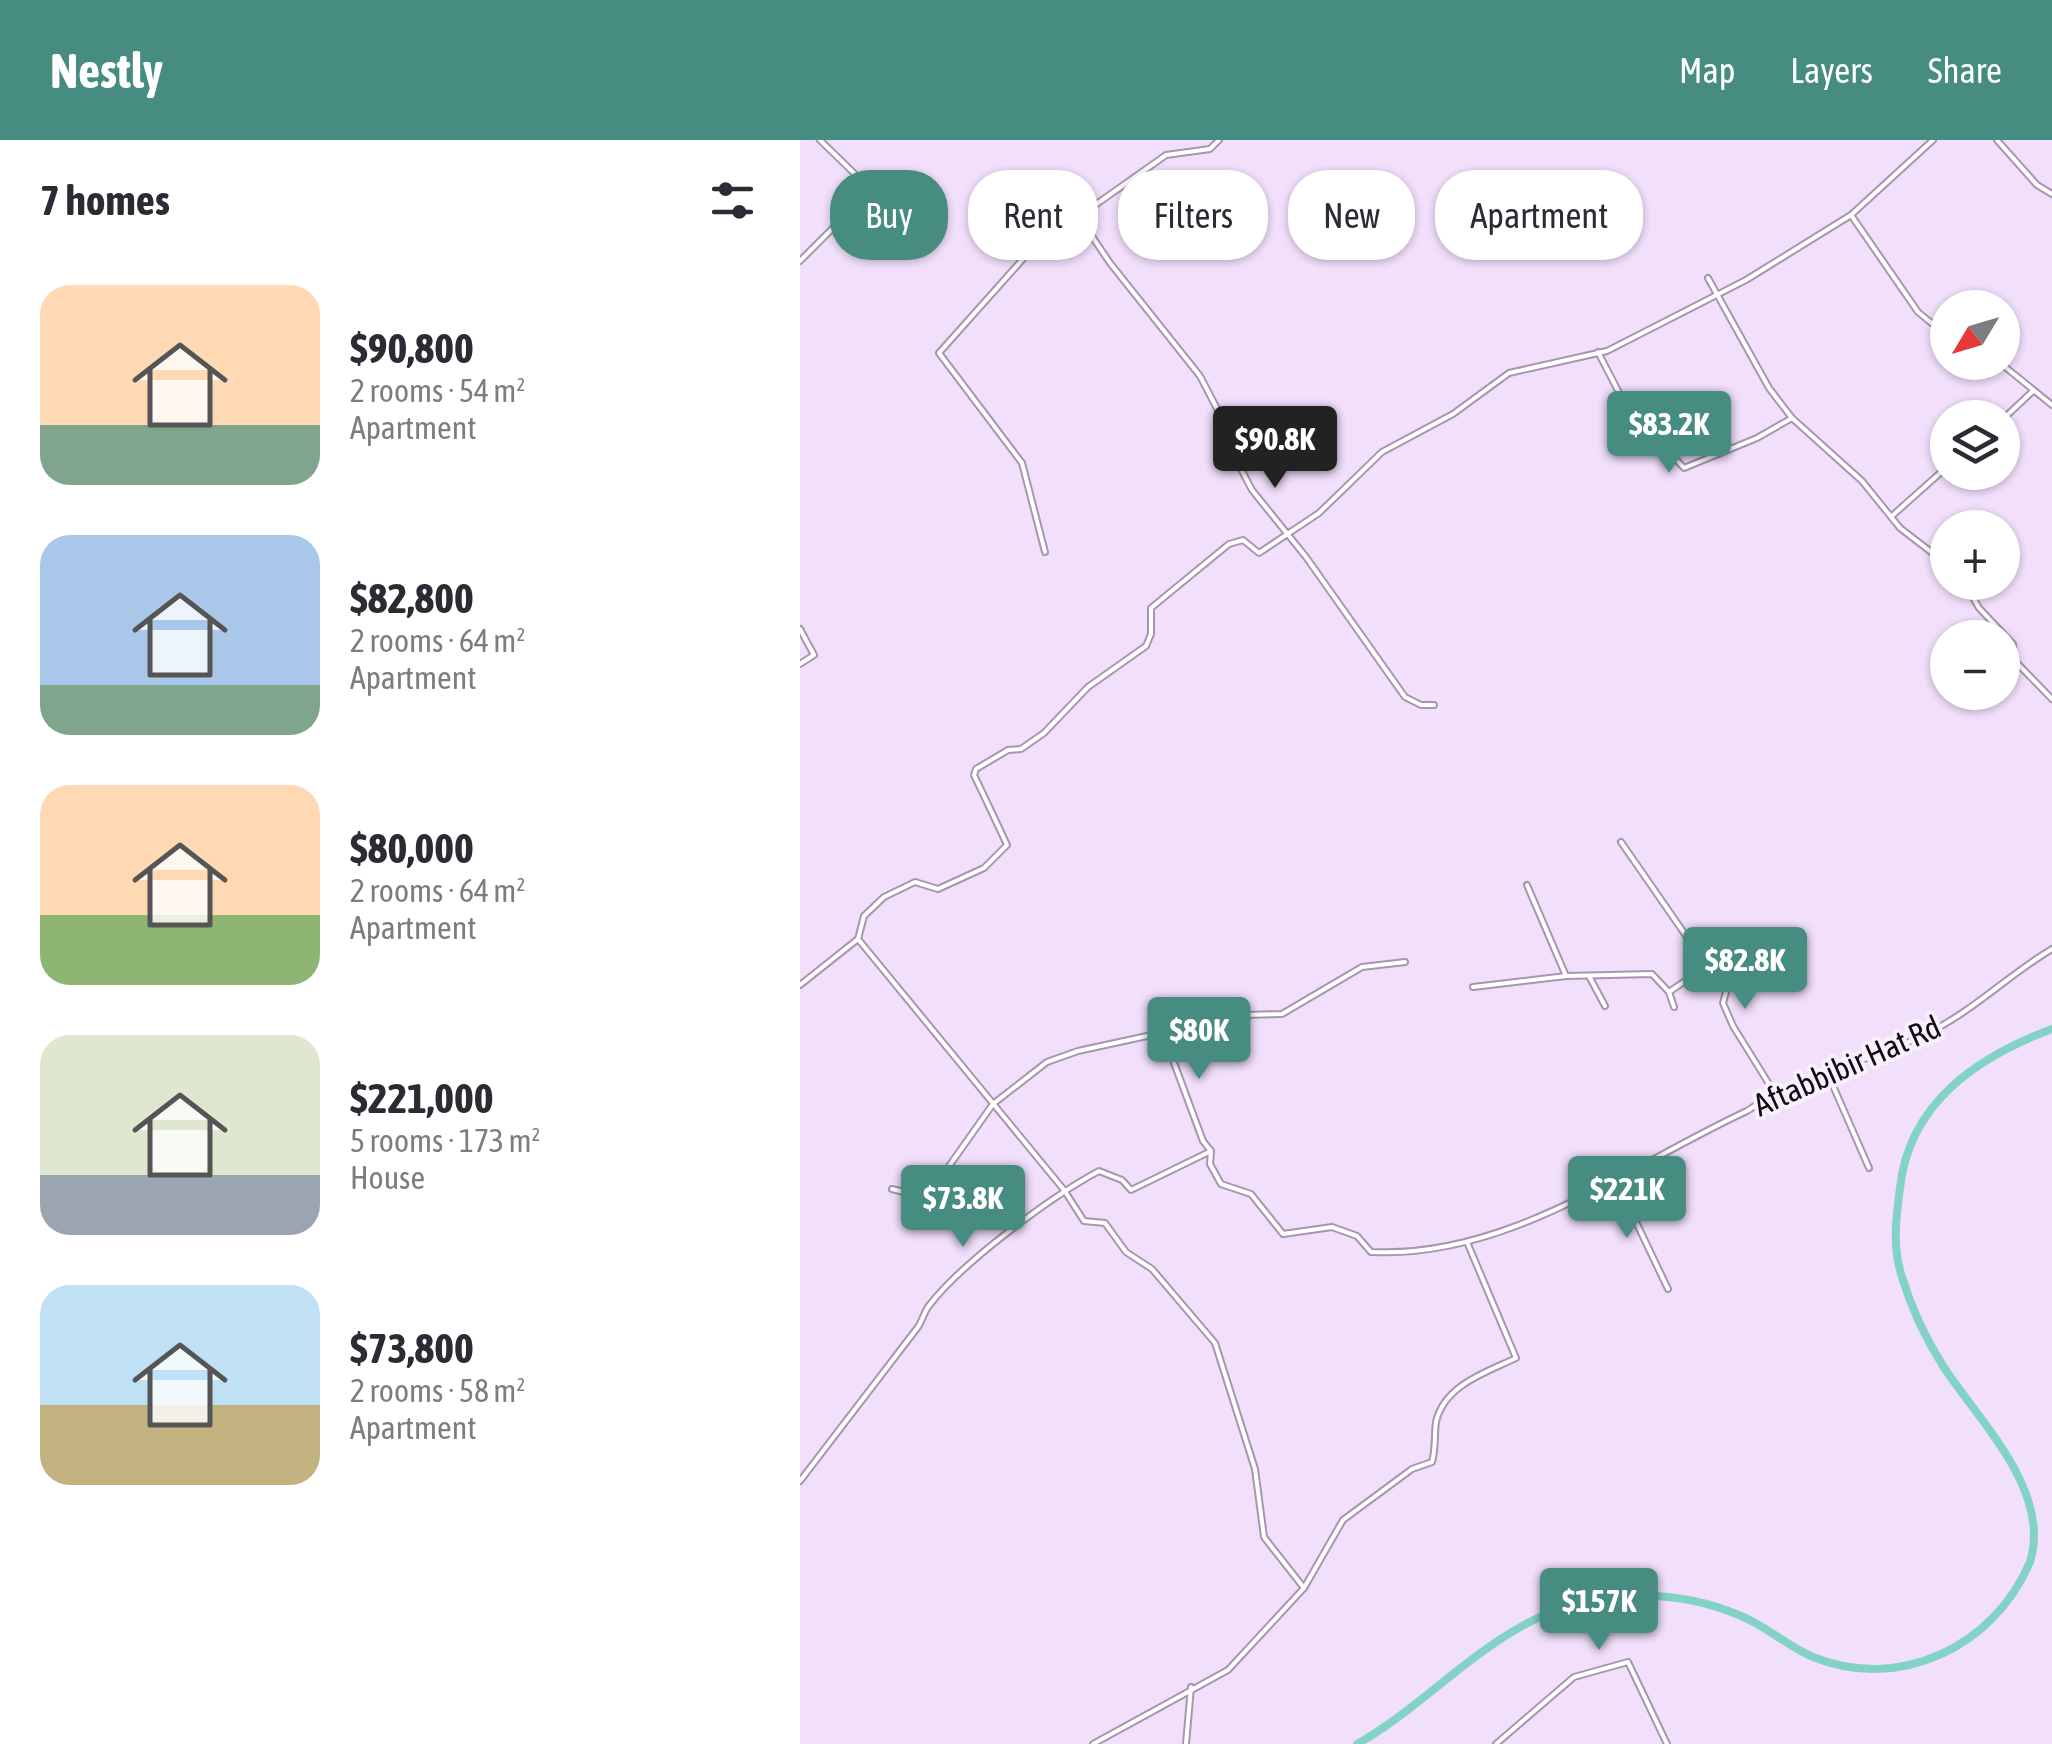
<!DOCTYPE html>
<html lang="en">
<head>
<meta charset="utf-8">
<style>
  body { margin:0; font-family:"Asap Condensed",sans-serif; background:#f2f2f3; color:#2b2b33; height:100vh; display:flex; flex-direction:column; font-size:38px; white-space:nowrap }
  * { box-sizing:border-box; margin:0 }
  p { font-size:32px; color:#7c7c81 }
  .icon { flex:none; width:55px; height:55px; fill:none; stroke:currentColor; stroke-width:2; stroke-linecap:round; stroke-linejoin:round }
  .map { position:relative; flex:1; overflow:hidden }
  .drawer { display:flex; flex-direction:column; background:#fff; width:800px }
  .drawer>* { flex:none }
  .guide { position:absolute; left:30px; top:30px; width:950px; height:90px; display:flex; gap:20px }
  .needle { width:65px; rotate:232deg }
  .buttons { position:absolute; left:1130px; top:150px; display:grid; gap:20px }
  .buttons a { display:grid; place-items:center; width:90px; height:90px; border-radius:50%; background:#fff; box-shadow:0 2px 8px #0004; font-size:50px }
  .price { position:absolute; translate:-50% -85px; padding:0 22px; border-radius:10px; background:#478c80; color:#fff; font-size:32px; line-height:65px; filter:drop-shadow(0 2px 5px #0008) }
  .price::after { content:''; position:absolute; left:50%; top:60px; width:30px; height:22px; margin-left:-15px; background:inherit; clip-path:polygon(0 0,100% 0,50% 100%) }
  .price.selected { background:#222; color:#fff }
  ul { padding:0; list-style:none }
  li { display:flex; align-items:center; gap:30px; height:250px; padding:0 40px }
  li span { display:grid; place-items:center; flex:none; width:280px; height:200px; border-radius:30px; color:#555 }
  li>.icon { margin-inline-start:auto }
  span .icon { width:120px; height:120px; fill:#fffc; stroke-width:1 }
  li b { font-size:42px }
  h2 { display:flex; justify-content:space-between; align-items:center; height:120px; padding:0 40px; font-size:42px }
  .pill { padding:0 35px; border-radius:40px; background:#fff; box-shadow:0 2px 8px #0004; font-size:35px; line-height:90px }
  .pill.selected { background:#478c80; color:#fff }
  header { display:flex; align-items:center; gap:60px; box-sizing:border-box; height:140px; padding:0 50px; background:#478c80; color:#fff }
  header strong { font-size:48px }
  nav { display:flex; gap:55px; margin-inline-start:auto; font-size:35px }
  main { display:flex; flex:1; min-height:0 }
  .map>svg:first-child { display:block }
</style>
</head>
<body>
<header>
<strong>Nestly</strong>
<nav><a>Map</a><a>Layers</a><a>Share</a></nav>
</header>
<main>
<section class="drawer">
<h2>7 homes<svg class="icon" aria-label="filters" viewBox="0 0 24 24"><path d="M4 7h16M4 17h16"/><circle cx="9" cy="7" r="2"/><circle cx="15" cy="17" r="2"/></svg></h2>
<ul>
<li><span style="background:linear-gradient(#ffd9b3 70%,#7fa58c 0)"><svg class="icon" aria-label="home" viewBox="0 0 24 24"><path d="M3 11l9-7 9 7M6 9v11h12V9"/></svg></span><div><b>$90,800</b><p>2 rooms · 54 m²</p><p>Apartment</p></div></li>
<li><span style="background:linear-gradient(#a9c7e8 75%,#7fa58c 0)"><svg class="icon" aria-label="home" viewBox="0 0 24 24"><path d="M3 11l9-7 9 7M6 9v11h12V9"/></svg></span><div><b>$82,800</b><p>2 rooms · 64 m²</p><p>Apartment</p></div></li>
<li><span style="background:linear-gradient(#ffd9b3 65%,#8fb573 0)"><svg class="icon" aria-label="home" viewBox="0 0 24 24"><path d="M3 11l9-7 9 7M6 9v11h12V9"/></svg></span><div><b>$80,000</b><p>2 rooms · 64 m²</p><p>Apartment</p></div></li>
<li><span style="background:linear-gradient(#dfe7d0 70%,#9aa5b1 0)"><svg class="icon" aria-label="home" viewBox="0 0 24 24"><path d="M3 11l9-7 9 7M6 9v11h12V9"/></svg></span><div><b>$221,000</b><p>5 rooms · 173 m²</p><p>House</p></div></li>
<li><span style="background:linear-gradient(#bfe0f5 60%,#c2b280 0)"><svg class="icon" aria-label="home" viewBox="0 0 24 24"><path d="M3 11l9-7 9 7M6 9v11h12V9"/></svg></span><div><b>$73,800</b><p>2 rooms · 58 m²</p><p>Apartment</p></div></li>
</ul>
</section>
<div class="map">
<svg width="1252" height="1604" viewBox="0 0 1252 1604">
  <rect width="100%" height="100%" fill="#f1dffb"/>
  <g fill="none" stroke-linecap="round" stroke-linejoin="round">
    <path stroke="#82d3c5" stroke-width="8" d="M557 1604C639 1558 701 1472 801 1459 848 1452 897 1457 941 1476 966 1486 987 1506 1013 1517 1099 1552 1194 1507 1230 1422 1252 1351 1179 1281 1143 1226 1126 1199 1111 1167 1102 1137 1092 1107 1096 1078 1100 1048 1109 963 1177 917 1252 889"/>
    <defs>
      <g id="minor">
        <path d="M1197 0 1237 45 1252 54"/>
        <path d="M1051 75 1118 172 1140 190H1148"/>
        <path d="M279 77 310 123 400 236 425 284 430 308 452 350 506 417 605 557 621 565H634"/>
        <path d="M0 121 61 60 60 39 20 0"/>
        <path d="M908 138 969 248 992 278 1062 341 1100 388 1148 425"/>
        <path d="M798 212 826 266 884 328 957 298 992 278"/>
        <path d="M1199 222 1252 265"/>
        <path d="M1202 280 1233 251"/>
        <path d="M1093 375 1148 326"/>
        <path d="M245 412 222 323 139 213 230 111 366 15 410 9 419 0"/>
        <path d="M1164 442 1179 468 1213 504 1214 520 1252 559"/>
        <path d="M0 489 14 515 0 524"/>
        <path d="M821 702 907 826 869 852"/>
        <path d="M727 745 766 836"/>
        <path d="M58 799 264 1050 284 1081 305 1083 326 1112 352 1129 415 1203 455 1329 464 1397 504 1448"/>
        <path d="M907 826 914 827 926 852 923 863 933 886 974 952"/>
        <path d="M789 836 805 866"/>
        <path d="M0 845 58 799 64 776 84 757 115 742 138 749 184 728 207 705C196 681 185 658 174 635L176 629 208 610 221 609 244 593 288 547 346 506 351 494V468L429 404 443 400 459 413 519 373 582 312 653 274 709 233 807 211 946 140 1051 75 1133 0"/>
        <path d="M673 847 766 836 852 834 869 852 874 867"/>
        <path d="M363 893 403 1001 411 1011 410 1024 421 1044 451 1054 483 1094 532 1087 557 1096 571 1112C708 1119 828 1026 947 971 1003 932 1070 923 1130 892 1174 870 1210 834 1252 809"/>
        <path d="M1027 932 1069 1028"/>
        <path d="M816 1040 868 1149"/>
        <path d="M92 1049 124 1057 130 1053 193 964 247 922 278 911 443 875 482 874 562 827 605 822"/>
        <path d="M0 1341 118 1187C122 1181 124 1173 128 1167 160 1124 252 1056 299 1031L322 1040 331 1050 411 1011"/>
        <path d="M293 1604 428 1530 504 1448 543 1380 612 1329 632 1322C636 1309 634 1295 636 1282 644 1245 687 1232 716 1218L667 1102"/>
        <path d="M386 1604 391 1547"/>
        <path d="M696 1604 774 1537 828 1522 867 1604"/>
      </g>
    </defs>
    <use href="#minor" stroke="#a696b0" stroke-width="8"/>
    <use href="#minor" stroke="#fff" stroke-width="4"/>
  </g>
  <g text-anchor="middle" stroke-width="8" stroke-linejoin="round" paint-order="stroke">
    <g font-size="32" fill="#110b14" stroke="#f8f1fc">
      <text transform="translate(1047 926) rotate(-24)" y="11">Aftabbibir Hat Rd</text>
    </g>
  </g>
</svg>
<div class="buttons">
<a><svg class="needle" viewBox="-14 -14 28 28"><path d="M0-13l5 13h-10z" fill="#e53935"/><path d="M0 13l5-13h-10z" fill="#7c7c81"/></svg></a>
<a><svg class="icon" aria-label="layers" viewBox="0 0 24 24"><path d="M12 4l9 5-9 5-9-5zM3 14l9 5 9-5"/></svg></a>
<a>+</a>
<a>−</a>
</div>
<b class="price" style="left:869px;top:336px">$83.2K</b>
<b class="price selected" style="left:475px;top:351px">$90.8K</b>
<b class="price" style="left:945px;top:872px">$82.8K</b>
<b class="price" style="left:399px;top:942px">$80K</b>
<b class="price" style="left:827px;top:1101px">$221K</b>
<b class="price" style="left:163px;top:1110px">$73.8K</b>
<b class="price" style="left:799px;top:1513px">$157K</b>
<div class="guide">
<a class="pill selected">Buy</a>
<a class="pill">Rent</a>
<a class="pill">Filters</a>
<a class="pill">New</a>
<a class="pill">Apartment</a>
</div>
</div>
</main>
</body>
</html>
